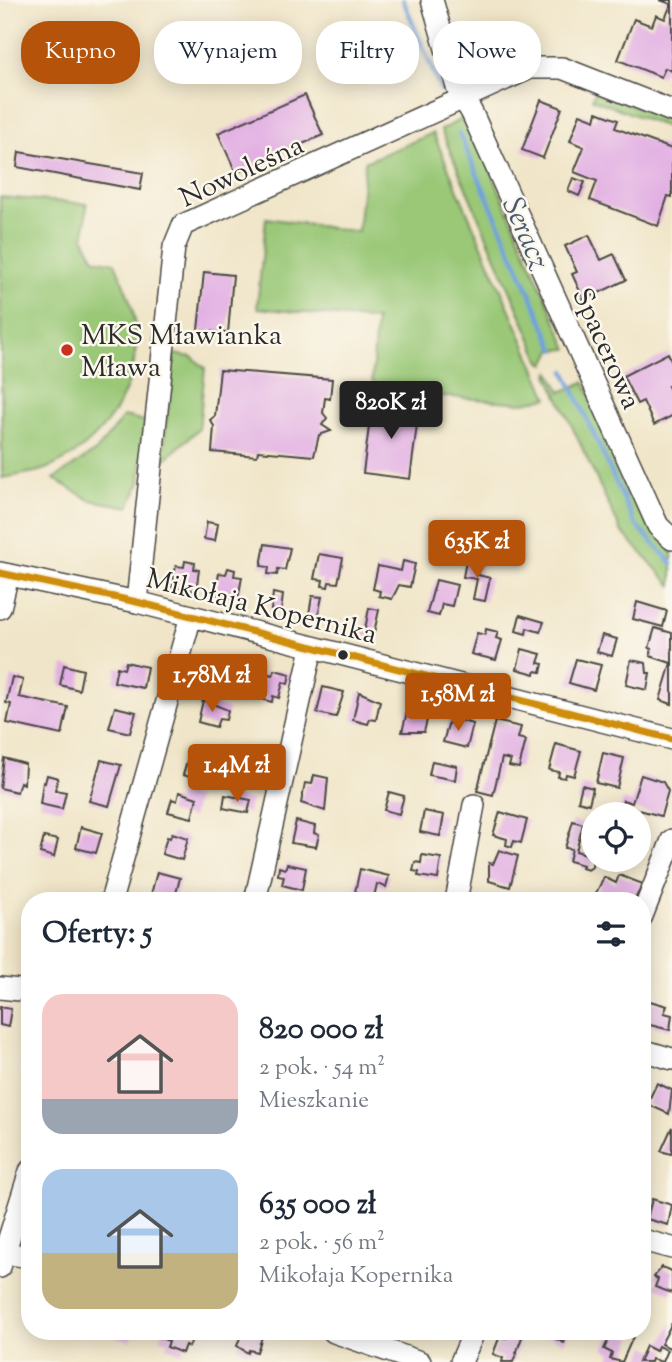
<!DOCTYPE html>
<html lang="pl">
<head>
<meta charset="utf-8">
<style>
  body { margin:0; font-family:"Sorts Mill Goudy",serif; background:#f2f2f3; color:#1f2937; height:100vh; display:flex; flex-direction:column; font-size:26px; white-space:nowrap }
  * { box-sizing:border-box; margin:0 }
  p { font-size:23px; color:#747a83 }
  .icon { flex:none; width:38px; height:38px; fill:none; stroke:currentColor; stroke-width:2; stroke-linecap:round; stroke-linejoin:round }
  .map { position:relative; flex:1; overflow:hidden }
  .drawer { position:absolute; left:21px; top:892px; width:630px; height:448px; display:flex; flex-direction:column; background:#fff; border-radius:28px; box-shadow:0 4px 18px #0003 }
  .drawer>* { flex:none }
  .hud { position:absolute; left:21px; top:21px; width:630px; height:63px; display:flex; gap:14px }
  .fabs { position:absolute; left:581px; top:802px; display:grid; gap:14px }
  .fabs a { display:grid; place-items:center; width:70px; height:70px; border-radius:50%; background:#fff; box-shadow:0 4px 18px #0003; font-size:35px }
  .price { position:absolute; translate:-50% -60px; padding:0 16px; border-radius:7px; background:#b45309; color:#fff; font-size:23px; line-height:46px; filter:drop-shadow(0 2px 4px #0008) }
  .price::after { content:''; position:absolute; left:50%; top:42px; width:21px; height:16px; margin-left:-10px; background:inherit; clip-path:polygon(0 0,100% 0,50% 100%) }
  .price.on { background:#222; color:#fff }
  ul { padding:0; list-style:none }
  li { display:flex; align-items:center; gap:21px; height:175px; padding:0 21px }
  li span { display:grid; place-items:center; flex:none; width:196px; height:140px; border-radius:21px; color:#555 }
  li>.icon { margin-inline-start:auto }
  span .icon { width:84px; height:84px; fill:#fffc; stroke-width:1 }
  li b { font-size:30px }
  h2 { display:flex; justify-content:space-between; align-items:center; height:84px; padding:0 21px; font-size:30px }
  .tag { padding:0 24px; border-radius:28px; background:#fff; box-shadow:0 4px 18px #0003; font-size:24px; line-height:63px }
  .tag.on { background:#b45309; color:#fff }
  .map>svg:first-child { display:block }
</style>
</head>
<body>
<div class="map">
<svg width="672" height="1362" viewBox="0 0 672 1362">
  <rect width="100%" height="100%" fill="#fbf7ec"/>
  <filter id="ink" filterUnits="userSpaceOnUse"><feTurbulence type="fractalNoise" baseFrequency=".0143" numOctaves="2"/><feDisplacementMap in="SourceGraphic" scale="14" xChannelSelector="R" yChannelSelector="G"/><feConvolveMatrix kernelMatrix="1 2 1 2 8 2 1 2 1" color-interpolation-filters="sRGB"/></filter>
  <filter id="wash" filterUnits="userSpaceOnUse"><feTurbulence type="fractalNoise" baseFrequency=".00686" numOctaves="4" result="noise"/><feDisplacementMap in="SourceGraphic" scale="28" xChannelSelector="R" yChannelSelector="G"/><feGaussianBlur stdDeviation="1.57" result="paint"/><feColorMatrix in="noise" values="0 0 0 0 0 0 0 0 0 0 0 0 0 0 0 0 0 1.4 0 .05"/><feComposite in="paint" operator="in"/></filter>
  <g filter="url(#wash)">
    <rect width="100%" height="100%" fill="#f0e5c8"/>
    <g fill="#9ac877" stroke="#627a51" stroke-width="2">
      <path d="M595 92 672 120V129L592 99Z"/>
      <path d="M467 116 568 349 552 350 545 364 541 362 441 130Z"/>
      <path d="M433 133 548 398 522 403 381 391 372 381 376 320 257 308 266 218 358 232 365 162Z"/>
      <path d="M0 197 87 204 84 239 95 259 115 263C123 283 133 303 135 324 143 386 102 448 45 469 32 474 16 475 2 478Z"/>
      <path d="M174 354 192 357 205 368 199 429 162 462Z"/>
      <path d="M550 372 561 392 584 382 672 542V586L621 531 548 375Z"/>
      <path d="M124 416 145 421 140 482 129 507 90 500 54 479 97 450Z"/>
    </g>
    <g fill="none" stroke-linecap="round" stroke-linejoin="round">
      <g stroke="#70a0da" stroke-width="4.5">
        <path d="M403 0 441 90"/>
        <path d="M459 133 555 350"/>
        <path d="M565 371 635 524 672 563"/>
      </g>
    </g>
    <g id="blocks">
      <g fill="#e2b0e3">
        <path d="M660 0H672V71L665 68 661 77 618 60 634 19 652 26 656 15 665 19 671 4Z"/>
        <path d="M305 95 323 135 236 173 218 133Z"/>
        <path d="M541 100 562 108 543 158 522 150Z"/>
        <path d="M597 112 618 120 615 128 672 149V197L668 196 658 226 590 200 597 181 574 172 584 147 570 141 580 114 595 120Z"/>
        <path d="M19 152 143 173 140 190 17 167Z"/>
        <path d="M573 178 585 182 579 196 568 191Z"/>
        <path d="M589 235 601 260 614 254 626 280 584 300 572 274 577 272 565 246Z"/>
        <path d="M204 272 233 275 228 333 198 330Z"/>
        <path d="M668 353 672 362V385L668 386 672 394V416L654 425 643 401 637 404 623 376Z"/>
        <path d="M220 370 332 379 330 399 325 398 323 413 327 418 322 425 331 431 319 435 314 456 258 451 257 456 212 452 214 426 210 420 215 416Z"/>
        <path d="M372 403 419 409 410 479 363 473Z"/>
        <path d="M207 522 218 524 215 541 204 539Z"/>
        <path d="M473 534 497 538 494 555 470 550Z"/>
        <path d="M265 544 290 548 285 570 278 569 277 575 268 574 269 567 261 566Z"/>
        <path d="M319 554 343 558 338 583 329 582 328 587 322 586 323 580 314 579Z"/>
        <path d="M185 561 195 563 194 569 199 570 196 591 172 587 176 566 184 567Z"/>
        <path d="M403 561 415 564 410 587 399 585 392 599 379 596 380 591 373 589 378 566 401 571Z"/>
        <path d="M466 561 480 563 478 575 490 578 485 601 473 599 477 579 463 577Z"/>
        <path d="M228 568 235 570 234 576 242 577 238 599 215 594 219 573 226 574Z"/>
        <path d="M436 580 457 585 452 606 442 604 439 616 427 613Z"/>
        <path d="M273 593 283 595 281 611 271 610Z"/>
        <path d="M312 596 322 597 318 616 309 614Z"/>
        <path d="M637 602 667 611 663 627 633 619Z"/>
        <path d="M369 608 379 610 373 637 364 635Z"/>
        <path d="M520 615 544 622 540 632 527 628 526 634 516 631Z"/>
        <path d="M655 628 672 633V704L660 700 671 663 650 656 652 649 649 648Z"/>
        <path d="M486 629 498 632 496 638 502 640 496 660 471 654 477 633 485 635Z"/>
        <path d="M602 635 617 639 612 656 597 652Z"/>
        <path d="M522 649 541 654 538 663 543 664 541 672 536 671 535 674 517 669Z"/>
        <path d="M576 659 601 665 594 690 569 683Z"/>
        <path d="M631 660 646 663 647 673H650L647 690 626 685Z"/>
        <path d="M126 662 147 667 143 688 114 682 117 667 124 669Z"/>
        <path d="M219 662 240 667 235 685 214 680Z"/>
        <path d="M64 665 83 670 79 690 60 685Z"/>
        <path d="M275 670 290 674 288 684 283 682 279 698 273 696 272 702 264 700 265 694 259 693 264 673 273 675Z"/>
        <path d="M12 677 23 680 19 697 68 707 62 735 7 723 11 704 6 703Z"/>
        <path d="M323 687 344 692 336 717 317 713Z"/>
        <path d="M359 692 380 701 376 720 370 719 368 724 353 720Z"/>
        <path d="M203 700 228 710 226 720 219 719 216 727 198 722Z"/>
        <path d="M115 707 136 712 130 733 109 728Z"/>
        <path d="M408 708 428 716 424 732H402Z"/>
        <path d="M450 718 473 724 467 748 443 742Z"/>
        <path d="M495 721 521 727 518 738 526 740 519 768 509 766 511 760 502 758 493 795 477 791Z"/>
        <path d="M556 744 581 751 574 776 566 774 565 778 558 777 559 772 549 770Z"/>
        <path d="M190 752 216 759 209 782 183 775Z"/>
        <path d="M603 753 624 758 617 788 596 783Z"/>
        <path d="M4 758 25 764 24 784 20 782 17 792 0 788Z"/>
        <path d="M101 760 121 765 109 806 89 801Z"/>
        <path d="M432 761 457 766 455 780 429 775Z"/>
        <path d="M47 775 58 778 55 790 66 792 62 809 40 804 43 782 45 783Z"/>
        <path d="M314 775 328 778 325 811 301 803 305 783 312 784Z"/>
        <path d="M641 775 663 782 668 791 661 816 632 808 630 814 619 813 623 800 632 803Z"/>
        <path d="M582 785 593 788 589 804 578 801Z"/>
        <path d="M179 792 197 798 192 818 168 812 172 799 177 801Z"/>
        <path d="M389 792 404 796 399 814 384 810Z"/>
        <path d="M225 795 251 800 248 813 223 808Z"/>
        <path d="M424 811 444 815 440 836 420 832Z"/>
        <path d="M500 812 527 820 521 843 514 841 512 847 506 845 507 839 493 835Z"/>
        <path d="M296 821 315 826 314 833 319 835 316 847 291 843Z"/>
        <path d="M573 821 583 824 576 851 593 856 592 867 588 870 582 868 583 865 569 861 572 849 565 848Z"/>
        <path d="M81 827 102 833 96 853 76 848Z"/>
        <path d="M172 833 188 838 182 860 162 854 167 837 170 838Z"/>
        <path d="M44 837 58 840 54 857 40 853Z"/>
        <path d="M499 850 518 856 510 887 489 881V863L493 864Z"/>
        <path d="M422 855 441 858 438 879 418 876 419 872 413 871 415 862 421 863Z"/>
        <path d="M287 864 306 868 302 890 282 885 284 876 278 875 279 867 285 869Z"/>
        <path d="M360 869 389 876 386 887 377 884 373 901H353Z"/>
        <path d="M157 872 180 878 174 901 150 898Z"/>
        <path d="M619 875 643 884 634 901 621 895 618 901H592L604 877 616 883Z"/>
        <path d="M643 999 667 1006 664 1013 672 1015 670 1030 642 1023Z"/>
        <path d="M0 1007 11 1009 8 1027 0 1025Z"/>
        <path d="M657 1083 672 1090 669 1114 647 1104Z"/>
        <path d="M672 1127V1152L671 1154 661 1151Z"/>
        <path d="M652 1199 672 1205 668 1225 647 1219Z"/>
        <path d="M662 1267 672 1271V1293L655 1287 658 1279 654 1277Z"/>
        <path d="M672 1323V1349L661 1344Z"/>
        <path d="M99 1332H133L131 1341Z"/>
        <path d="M163 1332H195L189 1347 185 1345 182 1353 167 1347 169 1341 160 1338Z"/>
        <path d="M242 1332 263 1334 257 1352 249 1350 248 1353 237 1346Z"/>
        <path d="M508 1332 522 1337 513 1362H502L503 1358 493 1354 500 1336 506 1338Z"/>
        <path d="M542 1332H569L564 1343Z"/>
        <path d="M612 1332 633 1337 622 1362 610 1359 612 1353 604 1349Z"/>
        <path d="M646 1346 656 1351 658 1346 667 1350 662 1362 652 1359 651 1362H639Z"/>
      </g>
    </g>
  </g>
  <g filter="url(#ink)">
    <use href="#blocks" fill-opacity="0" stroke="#494743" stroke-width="2"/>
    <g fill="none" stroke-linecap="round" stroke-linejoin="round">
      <defs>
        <g id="minor">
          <path d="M432 0 457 87 472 113 658 526 672 539"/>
          <path d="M0 573 137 602 672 739"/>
          <path d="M137 602 174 247 183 225 530 68H562L672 111"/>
          <path d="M0 608 8 575"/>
          <path d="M111 901 191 616"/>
          <path d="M255 901 312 648"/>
          <path d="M456 901 474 805"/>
          <path d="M642 916 672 840"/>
          <path d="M0 988 30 991"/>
          <path d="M642 1050 672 1059"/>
          <path d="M642 1240 672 1248"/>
          <path d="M4 1253 30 1257"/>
          <path d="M0 1267 30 1171"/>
          <path d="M334 1332 420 1362"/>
          <path d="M461 1362 474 1332"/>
        </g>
      </defs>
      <use href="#minor" stroke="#494743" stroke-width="24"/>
      <use href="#minor" stroke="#fff" stroke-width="21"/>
      <defs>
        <path id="bus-1" d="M0 573 137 602 672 739"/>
      </defs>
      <use href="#bus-1" stroke="#fbf7ec" stroke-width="12"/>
      <use href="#bus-1" stroke="#ce8d09" stroke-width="7"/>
    </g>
  </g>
  <circle fill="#c8321e" stroke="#fbf7ec" stroke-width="2.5" cx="67" cy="350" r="7"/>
  <circle fill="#2b2b2b" stroke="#fbf7ec" stroke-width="2.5" cx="343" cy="655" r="6"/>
  <g text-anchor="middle" stroke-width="5" stroke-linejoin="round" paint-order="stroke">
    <g font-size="28" fill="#2b2b2b" stroke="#fbf7ec">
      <text transform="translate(241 170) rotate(-25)" y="10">Nowoleśna</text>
      <text transform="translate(608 348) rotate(66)" y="10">Spacerowa</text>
      <text transform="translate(262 605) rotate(14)" y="10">Mikołaja Kopernika</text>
    </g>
    <g font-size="28" fill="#2b2b2b" stroke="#fbf7ec" text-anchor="start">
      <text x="81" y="344">MKS Mławianka<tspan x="81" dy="32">Mława</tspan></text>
    </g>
    <g font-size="30" font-style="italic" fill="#475a71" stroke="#fbf7ec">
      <text transform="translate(527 233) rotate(66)" y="10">Seracz</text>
    </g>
  </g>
</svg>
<div class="fabs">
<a><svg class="icon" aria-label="locate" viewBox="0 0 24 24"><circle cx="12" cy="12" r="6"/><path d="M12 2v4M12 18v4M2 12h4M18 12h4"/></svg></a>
</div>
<b class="price on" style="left:391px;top:441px">820K zł</b>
<b class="price" style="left:477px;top:580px">635K zł</b>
<b class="price" style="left:212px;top:714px">1.78M zł</b>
<b class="price" style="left:458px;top:733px">1.58M zł</b>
<b class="price" style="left:237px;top:804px">1.4M zł</b>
<div class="hud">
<a class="tag on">Kupno</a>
<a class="tag">Wynajem</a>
<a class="tag">Filtry</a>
<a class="tag">Nowe</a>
</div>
<section class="drawer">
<h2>Oferty: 5<svg class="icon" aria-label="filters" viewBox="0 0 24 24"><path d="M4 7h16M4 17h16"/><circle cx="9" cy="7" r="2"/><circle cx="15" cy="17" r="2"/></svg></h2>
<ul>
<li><span style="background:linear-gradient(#f6c9c9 75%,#9aa5b1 0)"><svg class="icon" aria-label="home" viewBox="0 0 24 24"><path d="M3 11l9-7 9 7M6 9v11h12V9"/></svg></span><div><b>820 000 zł</b><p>2 pok. · 54 m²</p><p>Mieszkanie</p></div></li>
<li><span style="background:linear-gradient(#a9c7e8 60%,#c2b280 0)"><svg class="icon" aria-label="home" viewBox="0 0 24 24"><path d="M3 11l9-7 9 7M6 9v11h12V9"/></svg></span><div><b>635 000 zł</b><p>2 pok. · 56 m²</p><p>Mikołaja Kopernika</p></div></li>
</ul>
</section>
</div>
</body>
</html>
